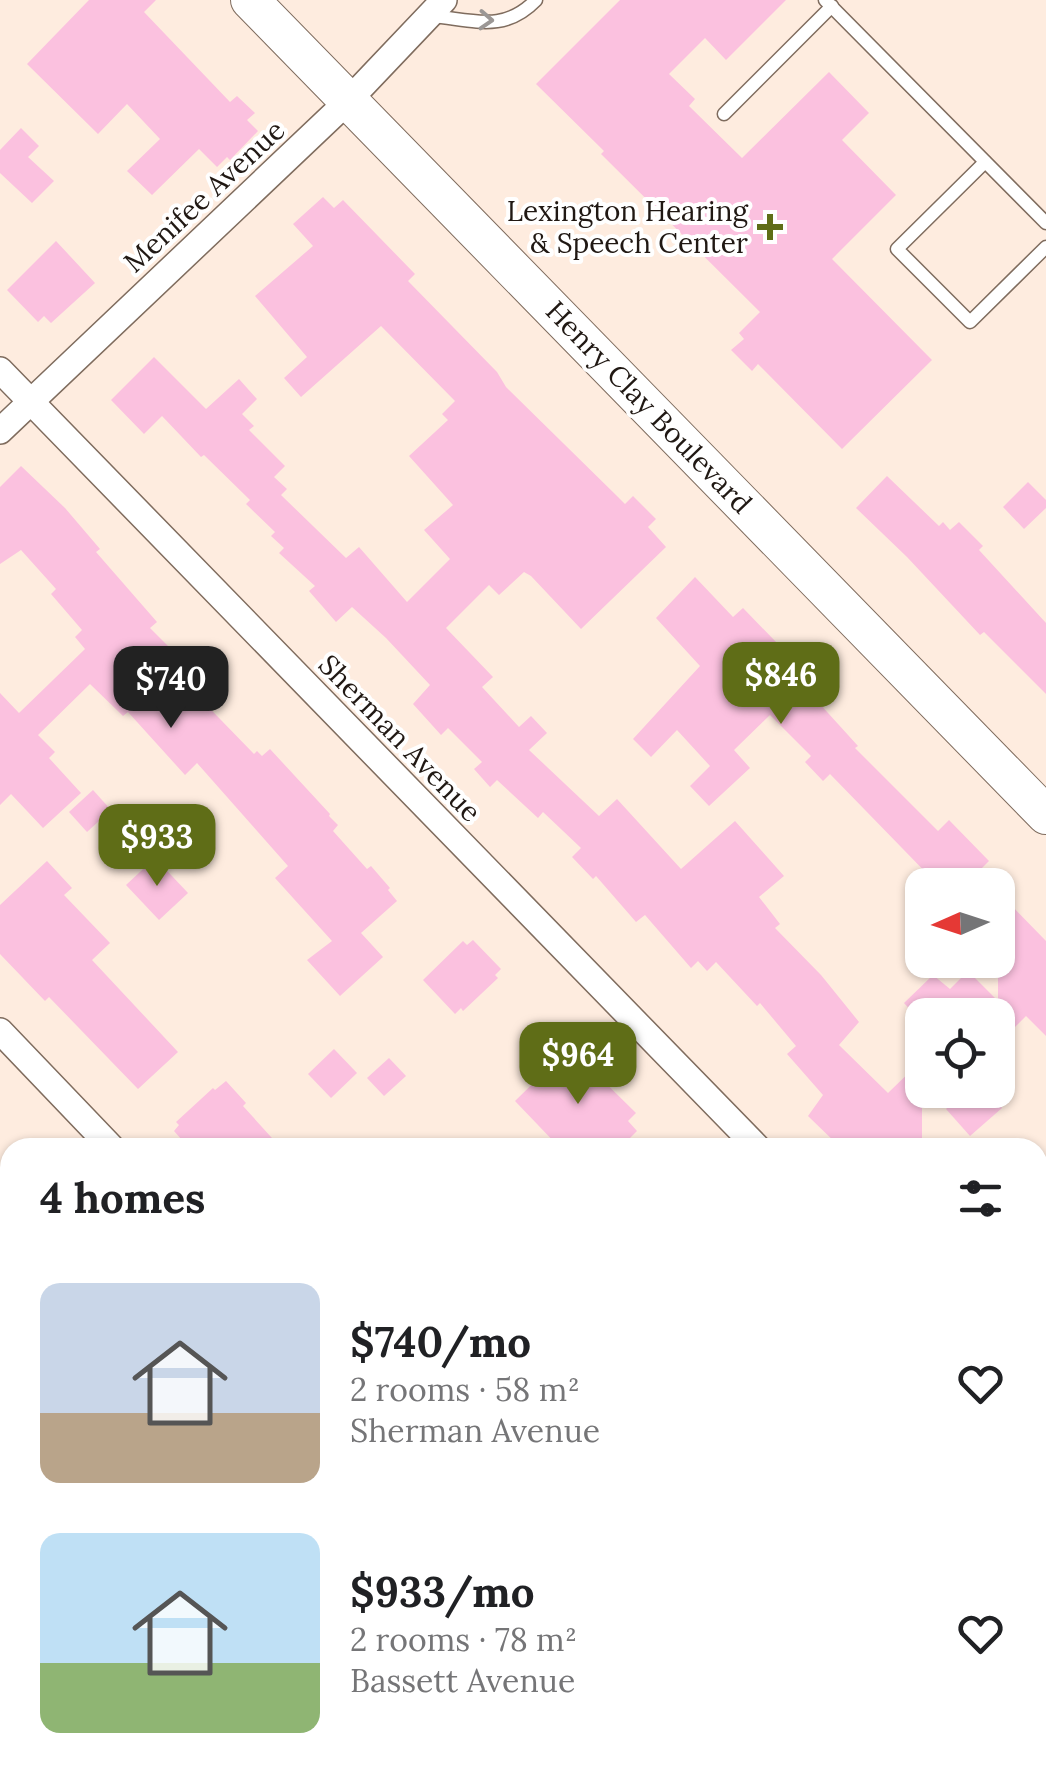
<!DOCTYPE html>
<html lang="en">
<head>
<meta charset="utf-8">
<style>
  body { margin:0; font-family:Lora,serif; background:#f2f2f2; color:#202124; height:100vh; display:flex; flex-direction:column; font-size:38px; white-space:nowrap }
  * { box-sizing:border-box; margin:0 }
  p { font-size:32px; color:#757577 }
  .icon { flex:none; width:55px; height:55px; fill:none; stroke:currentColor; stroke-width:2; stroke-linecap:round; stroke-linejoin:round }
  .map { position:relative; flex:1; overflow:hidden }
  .sheet { position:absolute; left:0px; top:1138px; width:1048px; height:642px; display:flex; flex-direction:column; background:#fff; border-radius:30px 30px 0 0; box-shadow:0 2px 8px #0004 }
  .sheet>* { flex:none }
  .needle { width:65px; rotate:267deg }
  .fabs { position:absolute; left:905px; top:868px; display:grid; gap:20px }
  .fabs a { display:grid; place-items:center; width:110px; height:110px; border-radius:20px; background:#fff; box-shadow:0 2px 8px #0004; font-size:50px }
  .price { position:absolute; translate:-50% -85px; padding:0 22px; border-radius:20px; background:#5f6d17; color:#fff; font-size:32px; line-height:65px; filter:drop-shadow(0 2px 5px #0008) }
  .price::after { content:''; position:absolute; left:50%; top:60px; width:30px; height:22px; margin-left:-15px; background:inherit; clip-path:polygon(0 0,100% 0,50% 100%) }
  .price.active { background:#222; color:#fff }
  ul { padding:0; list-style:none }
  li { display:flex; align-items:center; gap:30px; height:250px; padding:0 40px }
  li span { display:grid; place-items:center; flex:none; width:280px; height:200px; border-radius:20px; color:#555 }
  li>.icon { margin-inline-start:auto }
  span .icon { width:120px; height:120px; fill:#fffc; stroke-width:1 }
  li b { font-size:42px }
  h2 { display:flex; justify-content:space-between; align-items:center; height:120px; padding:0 40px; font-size:42px }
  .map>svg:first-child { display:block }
</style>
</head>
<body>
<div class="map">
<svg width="1046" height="1779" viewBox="0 0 1046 1779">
  <rect width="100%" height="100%" fill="#feecdf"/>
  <g fill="#fbc1df">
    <path d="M89 0H156L144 12 230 102 237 96 255 113 247 120 258 131 230 160 227 157 217 167 199 149 152 195 127 171 160 139 127 104 98 134 27 64Z"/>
    <path d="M620 0H786L726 60 705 38 669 74 695 99 689 106 742 158 829 72 869 113 842 140 896 195 832 259 932 360 842 449 758 364 752 371 731 350 744 339 739 333 760 312 601 154 604 151 536 84Z"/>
    <path d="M21 128 39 146 28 157 54 181 32 203 0 173V150Z"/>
    <path d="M323 197 334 208 343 200 415 274 408 281 497 372 506 387 618 497 625 504 633 496 656 519 648 527 666 547 581 629 531 576 524 572 499 595 489 585 446 628 493 677 482 687 519 727 531 716 547 733 529 750 599 816 617 799 681 869 735 821 784 876 759 897 780 924 775 928 821 975 859 1022 839 1045 888 1093 922 1060V1148H841L808 1116 823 1095 787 1054 796 1046 760 1003 757 1006 716 962 707 971 698 961 691 968 645 915 636 922 596 876 593 879 572 857 581 848 543 812 538 818 497 780 490 787 474 769 482 762 448 728 441 735 413 704 430 685 386 638 352 607 336 622 309 591 315 586 279 553 284 548 271 536 275 532 246 504 250 500 204 455 201 457 162 416 144 434 111 400 154 357 206 409 239 379 257 399 242 414 254 426 249 430 285 466 274 477 287 489 281 495 346 558 359 547 407 602 450 559 424 530 453 505 409 456 448 420 442 414 455 401 381 326 301 397 284 378 307 357 255 296 313 246 293 224Z"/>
    <path d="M56 241 95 283 51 323 44 316 38 322 7 290Z"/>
    <path d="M21 466 65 508 100 549 96 552 157 622 150 628 190 668 187 672 192 678 186 684 254 754 257 751 262 756 270 749 330 814 329 816 338 825 333 831 367 869 371 866 390 888 388 890 397 901 361 933 383 957 340 996 307 960 332 941 275 878 288 866 197 763 185 775 128 712 123 716 90 684 38 735 55 752 49 758 81 793 43 828 11 794 0 805V693L19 713 85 649 75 637 82 630 51 594 56 589 21 550 0 564V487Z"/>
    <path d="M887 476 939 526 943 522 950 530 959 522 983 546 979 550 1046 623V694L984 632 980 635 907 557 856 508Z"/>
    <path d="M1028 482 1046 500V508L1024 529 1003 507Z"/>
    <path d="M695 577 733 617 743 608 807 674 799 681 858 746 855 748 938 831 949 820 989 861 965 885H938L830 774 823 781 805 762 811 756 770 715 734 750 750 768 709 806 690 786 710 766 677 730 651 757 633 739 700 666 656 618Z"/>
    <path d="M93 790 111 810 87 832 69 812Z"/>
    <path d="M173 814 190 831 165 854 149 837Z"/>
    <path d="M155 858 188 893 159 920 126 885Z"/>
    <path d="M47 861 72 888 64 895 110 943 92 960 178 1052 138 1089 49 997 45 1001 0 954V905Z"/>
    <path d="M1010 904 1046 941V1036L1026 1016 998 1044V1015H915L904 1003 933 975 950 989 968 971 998 1001V916Z"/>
    <path d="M473 940 501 969 495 975 498 978 463 1011 461 1008 455 1014 423 980 463 941 467 945Z"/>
    <path d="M334 1049 357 1073 331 1098 308 1074Z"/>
    <path d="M573 1051 636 1113 628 1121 637 1131 620 1148H560L515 1101 561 1056 564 1059Z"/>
    <path d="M389 1058 406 1076 384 1096 367 1078Z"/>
    <path d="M226 1081 246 1103 243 1106 281 1148H189L174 1131 179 1125 176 1122 213 1088 215 1090Z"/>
    <path d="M968 1090H986L1002 1108 970 1136 946 1109Z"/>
  </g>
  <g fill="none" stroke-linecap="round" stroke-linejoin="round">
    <defs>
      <g id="lane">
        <path d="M825 0 1046 223"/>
        <path d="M432 16C474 20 504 33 536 0"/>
        <path d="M724 114 832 6"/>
        <path d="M985 162 897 249 970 322 1046 247"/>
      </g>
      <g id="street">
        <path d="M0 370 758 1148"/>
        <path d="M0 431 349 100 444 0"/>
        <path d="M0 1031 112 1148"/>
        <path d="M1038 1435 1046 1443"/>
        <path d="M1038 1689 1046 1681"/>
        <path d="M0 1755 10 1765"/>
        <path d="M709 1770 718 1779"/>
        <path d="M945 1779 955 1770"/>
      </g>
      <path id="secondary" d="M250 0 1046 815"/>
    </defs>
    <use href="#lane" stroke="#7f6c5e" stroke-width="15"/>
    <use href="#street" stroke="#7f6c5e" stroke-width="28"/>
    <use href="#secondary" stroke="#7f6c5e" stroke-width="40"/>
    <use href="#lane" stroke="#fff" stroke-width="12"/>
    <use href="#street" stroke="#fff" stroke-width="25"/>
    <use href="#secondary" stroke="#fff" stroke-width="38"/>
  </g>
  <defs><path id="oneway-chevron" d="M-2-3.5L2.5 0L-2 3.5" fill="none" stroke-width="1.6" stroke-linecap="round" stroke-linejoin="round" transform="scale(2.5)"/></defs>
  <use stroke="#9b9795" href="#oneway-chevron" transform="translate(486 20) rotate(3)"/>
  <path fill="#5f6d17" stroke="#fff" stroke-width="4" d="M765 212h10v10h10v10h-10v10h-10v-10h-10v-10h10z"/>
  <g text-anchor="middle" stroke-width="8" stroke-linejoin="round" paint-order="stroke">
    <g font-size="28" fill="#201813" stroke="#fff">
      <text transform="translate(204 196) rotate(-43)" y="10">Menifee Avenue</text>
      <text transform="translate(649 407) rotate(46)" y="10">Henry Clay Boulevard</text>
      <text transform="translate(400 738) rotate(46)" y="10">Sherman Avenue</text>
    </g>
    <g font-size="28" fill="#201813" stroke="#fff" text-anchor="end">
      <text x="748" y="221">Lexington Hearing<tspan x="748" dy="32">&amp; Speech Center</tspan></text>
    </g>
  </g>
</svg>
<div class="fabs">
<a><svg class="needle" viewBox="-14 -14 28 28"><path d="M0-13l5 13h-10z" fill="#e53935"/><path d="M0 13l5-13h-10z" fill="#757577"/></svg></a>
<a><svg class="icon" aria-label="locate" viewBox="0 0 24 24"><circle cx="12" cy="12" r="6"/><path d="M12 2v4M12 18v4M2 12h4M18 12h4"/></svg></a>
</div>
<b class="price" style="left:781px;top:727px">$846</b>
<b class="price active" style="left:171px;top:731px">$740</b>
<b class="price" style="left:157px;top:889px">$933</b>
<b class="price" style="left:578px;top:1107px">$964</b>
<section class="sheet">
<h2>4 homes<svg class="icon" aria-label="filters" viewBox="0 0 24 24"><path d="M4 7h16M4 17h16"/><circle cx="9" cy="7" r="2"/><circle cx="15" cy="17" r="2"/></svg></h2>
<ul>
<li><span style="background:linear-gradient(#c9d6e8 65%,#b9a48a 0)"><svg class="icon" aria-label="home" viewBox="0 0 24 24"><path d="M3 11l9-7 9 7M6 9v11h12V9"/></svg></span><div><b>$740/mo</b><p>2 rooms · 58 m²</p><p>Sherman Avenue</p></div><svg class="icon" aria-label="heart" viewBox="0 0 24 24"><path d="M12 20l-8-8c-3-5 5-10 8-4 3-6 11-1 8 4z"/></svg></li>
<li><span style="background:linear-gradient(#bfe0f5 65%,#8fb573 0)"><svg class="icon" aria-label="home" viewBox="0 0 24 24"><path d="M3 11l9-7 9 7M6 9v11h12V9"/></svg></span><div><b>$933/mo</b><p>2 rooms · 78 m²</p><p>Bassett Avenue</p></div><svg class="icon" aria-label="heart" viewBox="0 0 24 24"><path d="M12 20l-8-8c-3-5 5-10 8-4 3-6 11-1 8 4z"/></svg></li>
</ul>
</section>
</div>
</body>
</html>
